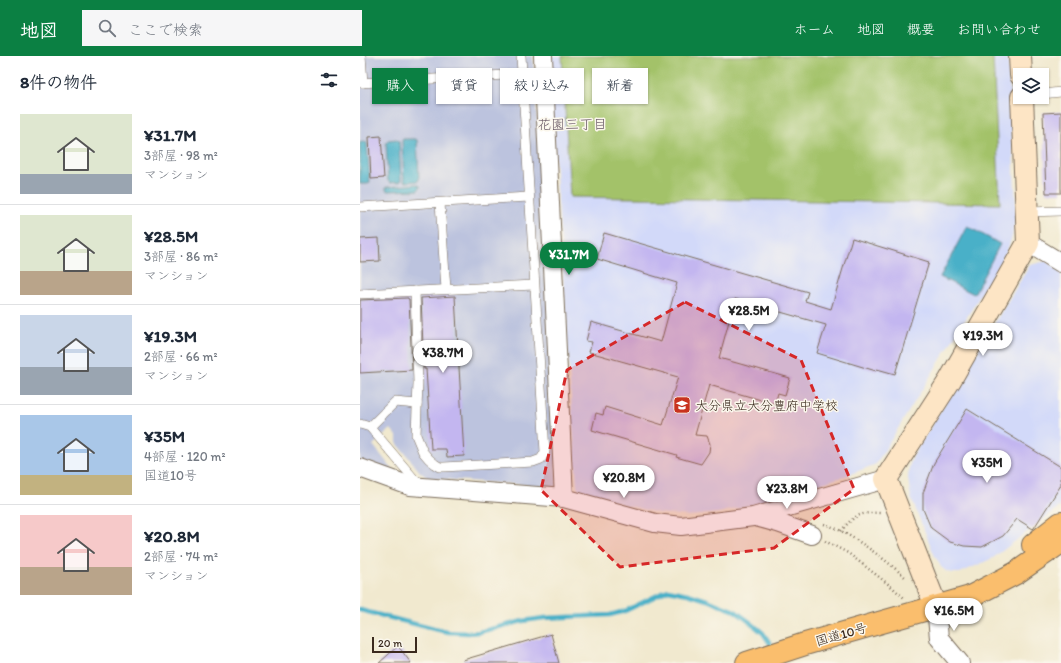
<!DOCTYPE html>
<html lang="ja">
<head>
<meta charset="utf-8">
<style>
  body { margin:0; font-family:Itim,"Klee One",sans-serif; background:#f6f6f7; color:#1f2937; height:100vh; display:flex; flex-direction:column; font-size:15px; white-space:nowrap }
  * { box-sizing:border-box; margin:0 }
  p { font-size:13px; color:#747a83 }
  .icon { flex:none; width:22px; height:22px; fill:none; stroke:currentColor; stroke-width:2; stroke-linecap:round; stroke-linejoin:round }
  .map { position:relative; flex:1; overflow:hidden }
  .sheet { display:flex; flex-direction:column; background:#fff; width:360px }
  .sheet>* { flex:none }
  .guide { position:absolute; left:12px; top:12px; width:380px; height:36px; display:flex; gap:8px }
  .fabs { position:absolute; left:653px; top:12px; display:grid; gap:8px }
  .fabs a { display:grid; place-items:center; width:36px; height:36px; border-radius:0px; background:#fff; box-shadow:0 1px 3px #0004; font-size:20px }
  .scale { position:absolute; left:12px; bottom:10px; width:45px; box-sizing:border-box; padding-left:4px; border:2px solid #3b2a1e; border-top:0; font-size:11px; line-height:14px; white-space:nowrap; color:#3b2a1e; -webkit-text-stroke:3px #fbf7ec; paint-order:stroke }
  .price { position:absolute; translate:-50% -34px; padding:0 9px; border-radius:14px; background:#fff; color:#222; font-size:13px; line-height:26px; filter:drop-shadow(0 1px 2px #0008) }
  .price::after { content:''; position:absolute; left:50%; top:24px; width:12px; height:9px; margin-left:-6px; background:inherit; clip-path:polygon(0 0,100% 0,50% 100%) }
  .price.active { background:#0b8043; color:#fff }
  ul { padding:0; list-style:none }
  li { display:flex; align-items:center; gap:12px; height:100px; padding:0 20px }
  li+li { border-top:1px solid #e0e1e3 }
  li span { display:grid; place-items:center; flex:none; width:112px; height:80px; border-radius:0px; color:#555 }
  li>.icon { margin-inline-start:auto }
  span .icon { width:48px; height:48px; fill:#fffc; stroke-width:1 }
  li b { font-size:17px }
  h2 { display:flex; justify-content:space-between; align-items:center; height:48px; padding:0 20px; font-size:17px }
  .tag { padding:0 14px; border-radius:0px; background:#fff; box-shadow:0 1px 3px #0004; font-size:14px; line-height:36px }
  .tag.active { background:#0b8043; color:#fff }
  header { display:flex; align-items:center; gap:24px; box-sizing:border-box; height:56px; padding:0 20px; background:#0b8043; color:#fff }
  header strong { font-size:19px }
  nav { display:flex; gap:22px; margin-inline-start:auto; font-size:14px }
  .search { width:280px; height:36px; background:#f6f6f7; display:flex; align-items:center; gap:10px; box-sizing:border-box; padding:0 14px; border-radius:0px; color:#747a83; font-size:15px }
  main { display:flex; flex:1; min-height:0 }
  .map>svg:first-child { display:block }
</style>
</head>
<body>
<header>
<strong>地図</strong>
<div class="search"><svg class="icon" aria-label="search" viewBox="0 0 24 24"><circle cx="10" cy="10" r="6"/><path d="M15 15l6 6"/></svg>ここで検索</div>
<nav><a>ホーム</a><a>地図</a><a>概要</a><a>お問い合わせ</a></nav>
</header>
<main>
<section class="sheet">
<h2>8件の物件<svg class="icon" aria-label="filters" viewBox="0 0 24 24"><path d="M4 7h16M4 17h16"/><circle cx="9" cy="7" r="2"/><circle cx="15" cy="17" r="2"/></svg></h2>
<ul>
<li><span style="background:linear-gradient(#dfe7d0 75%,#9aa5b1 0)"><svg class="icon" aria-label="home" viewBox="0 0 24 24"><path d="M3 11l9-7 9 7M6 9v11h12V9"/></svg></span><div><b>¥31.7M</b><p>3部屋 · 98 m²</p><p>マンション</p></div></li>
<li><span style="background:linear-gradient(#dfe7d0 70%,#b9a48a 0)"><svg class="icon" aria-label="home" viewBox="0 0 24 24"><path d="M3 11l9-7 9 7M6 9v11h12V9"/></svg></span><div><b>¥28.5M</b><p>3部屋 · 86 m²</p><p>マンション</p></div></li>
<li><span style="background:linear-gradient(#c9d6e8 65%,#9aa5b1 0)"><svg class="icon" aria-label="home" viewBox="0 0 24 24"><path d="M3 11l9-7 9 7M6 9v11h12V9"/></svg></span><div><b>¥19.3M</b><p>2部屋 · 66 m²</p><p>マンション</p></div></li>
<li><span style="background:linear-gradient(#a9c7e8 75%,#c2b280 0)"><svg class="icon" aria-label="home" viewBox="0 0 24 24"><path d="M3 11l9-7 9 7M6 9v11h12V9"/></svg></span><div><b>¥35M</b><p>4部屋 · 120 m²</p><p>国道10号</p></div></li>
<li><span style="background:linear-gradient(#f6c9c9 65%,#b9a48a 0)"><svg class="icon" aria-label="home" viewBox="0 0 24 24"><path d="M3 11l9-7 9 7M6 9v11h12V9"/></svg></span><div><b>¥20.8M</b><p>2部屋 · 74 m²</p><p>マンション</p></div></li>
</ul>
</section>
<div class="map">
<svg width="701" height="607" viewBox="0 0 701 607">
  <rect width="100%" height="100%" fill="#fbf7ec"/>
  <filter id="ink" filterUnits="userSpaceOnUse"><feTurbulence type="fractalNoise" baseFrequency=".025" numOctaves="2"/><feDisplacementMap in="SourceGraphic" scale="8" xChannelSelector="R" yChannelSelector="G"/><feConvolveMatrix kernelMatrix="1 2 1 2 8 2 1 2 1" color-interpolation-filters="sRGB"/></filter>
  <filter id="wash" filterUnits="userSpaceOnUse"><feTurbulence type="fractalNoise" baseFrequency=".012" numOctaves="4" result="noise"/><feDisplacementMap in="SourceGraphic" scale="16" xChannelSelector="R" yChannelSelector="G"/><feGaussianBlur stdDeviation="0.9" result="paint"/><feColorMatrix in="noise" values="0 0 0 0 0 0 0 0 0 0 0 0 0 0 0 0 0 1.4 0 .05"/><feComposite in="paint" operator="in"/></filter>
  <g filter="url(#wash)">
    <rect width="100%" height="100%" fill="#f1e9cf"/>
    <g fill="#d2d9f9">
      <path d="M190 0H648L656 151 655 165 652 181 646 197 641 206 516 408 488 419 393 449 358 457 329 460 298 457 230 440 219 434 217 430 191 41Z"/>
      <path d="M686 205 701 214V450L633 502 600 517H592L586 515 581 511 574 498 551 442 548 422 549 411 553 400 670 209Z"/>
    </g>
    <path fill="#bcc3de" d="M0 0H173L195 344 197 430 194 431 68 422 60 416 37 387V380L31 373 13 389 37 419 0 405Z"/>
    <path fill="#a3c269" stroke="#6f7644" d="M202 0H633L640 148 210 141Z"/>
    <g fill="#49b0c8" stroke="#426d73">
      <path d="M37 83 39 85 41 124 40 126 30 127 28 125 26 86 28 84Z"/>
      <path d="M43 83H55L57 84 59 123 58 125 45 126 44 125 42 85Z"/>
      <path d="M0 86H6L7 87 10 126 8 128H0Z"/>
      <path d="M57 128 60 130V132L58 134 28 135 26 134V131H28Z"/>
      <path d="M607 170 640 188 614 238 580 221Z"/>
    </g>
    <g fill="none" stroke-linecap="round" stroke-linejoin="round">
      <path stroke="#49b0c8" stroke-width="4.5" d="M0 554 74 573 88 576 108 577 119 576 163 565 184 562 250 559 265 555 308 534 328 538 347 544 375 555 390 566 403 577 413 592"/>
    </g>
    <g id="blocks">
      <g fill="#c3b6f0">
        <path d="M701 56V137H686L683 57Z"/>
        <path d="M21 80 24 122 11 123 9 81Z"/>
        <path d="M244 177 448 236 445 245 471 253 492 182 569 206 535 318 517 313 516 315 457 297 466 269 375 243 359 302 430 322 425 339 418 337 415 348 349 329 335 379 347 380 350 388 349 396 341 408 316 401 317 399 232 374 236 357 243 359 245 351 303 369 318 321 229 296 232 286 226 285 231 266 301 286 317 227 237 203Z"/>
        <path d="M19 182 20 205 0 206V183Z"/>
        <path d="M95 240 104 400 87 401 86 393H71L66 313H64L61 242Z"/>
        <path d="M48 242V243H49L52 314 0 317V244Z"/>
        <path d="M607 353 701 411V429L674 472 673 473 657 463 643 480 622 491 604 490 590 486 571 472 563 453V437L574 407Z"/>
        <path d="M191 578 199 607H104L103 604Z"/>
        <path d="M38 590 51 607H19Z"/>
      </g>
    </g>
  </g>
  <g filter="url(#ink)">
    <use href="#blocks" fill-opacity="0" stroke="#7b6d5c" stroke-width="1"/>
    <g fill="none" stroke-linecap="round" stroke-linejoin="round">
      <defs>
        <g id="lane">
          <path d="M1 0 3 27"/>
          <path d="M0 27 162 18"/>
          <path d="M682 38 701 36"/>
          <path d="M80 147 86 233"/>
          <path d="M0 151 169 141"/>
          <path d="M667 156 701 155"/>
          <path d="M55 235 58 327 56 379 63 396 69 403 75 408 80 411H84L173 406 181 403 185 396 161 0"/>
          <path d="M0 238 174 229"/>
          <path d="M0 368 10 371 60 430"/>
          <path d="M10 371 35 346 57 348"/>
        </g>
        <g id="street">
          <path d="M183 0 204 442"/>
          <path d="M668 187 701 207"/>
          <path d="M0 412 50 430 204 442 295 467 321 470 393 461 526 423"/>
          <path d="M396 461 418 467 452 479"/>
          <path d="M576 551 579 582 600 607"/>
        </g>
        <g id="secondary">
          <path d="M660 0 661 19"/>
          <path d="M576 551 572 540 526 423 590 324 668 187 662 41"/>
        </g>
        <g id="highway">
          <path d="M673 489 701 467"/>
          <path d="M387 607 445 588 610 541 656 517 701 486"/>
        </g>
      </defs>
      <use href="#lane" stroke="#7b6d5c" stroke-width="10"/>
      <use href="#street" stroke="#7b6d5c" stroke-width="20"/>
      <use href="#secondary" stroke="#7b6d5c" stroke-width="24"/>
      <use href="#highway" stroke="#7b6d5c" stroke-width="24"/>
      <g stroke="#7b6d5c" stroke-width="2.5" stroke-dasharray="1 3" stroke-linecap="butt">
        <path d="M464 468C470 470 476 472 481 475 503 487 526 504 545 521"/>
        <path d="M481 475C494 460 499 456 520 457"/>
        <path d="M465 485 488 497 532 531 544 542"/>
      </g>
      <use href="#lane" stroke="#fff" stroke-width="9"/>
      <use href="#street" stroke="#fff" stroke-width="18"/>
      <use href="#secondary" stroke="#fde5c5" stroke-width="22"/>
      <use href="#highway" stroke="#fabe6d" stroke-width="22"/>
    </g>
  </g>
  <path fill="#d62828" fill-opacity="0.2" stroke="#d62828" stroke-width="3" stroke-dasharray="8 5" stroke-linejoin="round" d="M325 246 441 304 494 433 414 492 260 511 181 434 207 314Z"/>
  <defs>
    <symbol id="school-square" viewBox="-11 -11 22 22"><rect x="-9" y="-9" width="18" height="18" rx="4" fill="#c8321e" stroke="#fbf7ec"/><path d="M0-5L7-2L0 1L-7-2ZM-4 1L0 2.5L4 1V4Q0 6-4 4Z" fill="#fff"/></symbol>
  </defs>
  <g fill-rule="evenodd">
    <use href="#school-square" x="312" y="339" width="20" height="20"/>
  </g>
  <g text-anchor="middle" stroke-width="3" stroke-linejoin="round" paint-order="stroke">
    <g font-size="13" fill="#3b2a1e" stroke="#fbf7ec" text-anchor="start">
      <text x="335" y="354">大分県立大分豊府中学校</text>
    </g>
    <g font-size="13" fill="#3b2a1e" stroke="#fbf7ec">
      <text transform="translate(481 578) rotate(-16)" y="5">国道10号</text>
    </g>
    <g font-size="14" fill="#6b5b68" stroke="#fbf7ec">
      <text x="212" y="73">花園三丁目</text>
    </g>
  </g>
</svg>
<div class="fabs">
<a><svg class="icon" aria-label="layers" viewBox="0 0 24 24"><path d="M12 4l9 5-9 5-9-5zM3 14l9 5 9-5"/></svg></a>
</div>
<div class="scale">20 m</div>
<b class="price active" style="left:209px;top:220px">¥31.7M</b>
<b class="price" style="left:389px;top:276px">¥28.5M</b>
<b class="price" style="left:623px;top:301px">¥19.3M</b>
<b class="price" style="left:83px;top:318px">¥38.7M</b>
<b class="price" style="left:627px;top:428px">¥35M</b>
<b class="price" style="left:264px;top:443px">¥20.8M</b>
<b class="price" style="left:427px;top:454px">¥23.8M</b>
<b class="price" style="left:594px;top:576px">¥16.5M</b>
<div class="guide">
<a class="tag active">購入</a>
<a class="tag">賃貸</a>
<a class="tag">絞り込み</a>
<a class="tag">新着</a>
</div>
</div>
</main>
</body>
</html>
